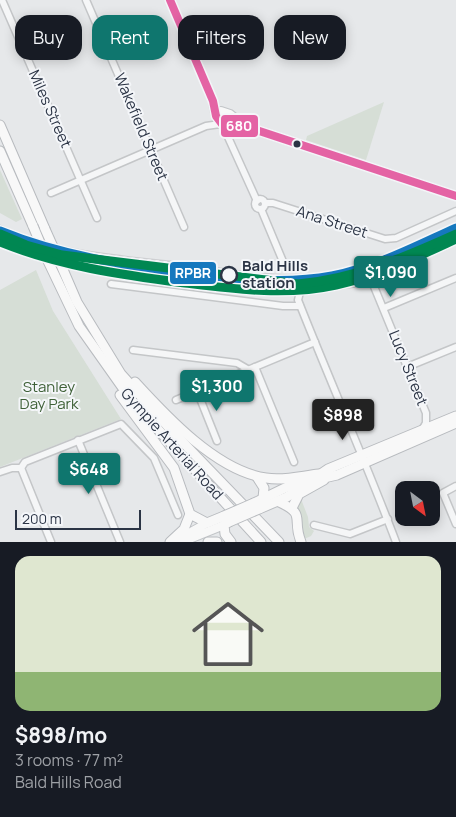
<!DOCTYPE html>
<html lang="en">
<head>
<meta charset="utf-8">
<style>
  body { margin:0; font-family:Manrope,sans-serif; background:#242831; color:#f1f3f6; height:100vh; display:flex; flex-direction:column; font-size:19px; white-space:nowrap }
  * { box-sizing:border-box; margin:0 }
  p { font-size:16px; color:#9ea1a6 }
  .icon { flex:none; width:28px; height:28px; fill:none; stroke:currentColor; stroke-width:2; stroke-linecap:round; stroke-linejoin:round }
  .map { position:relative; height:542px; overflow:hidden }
  .side { display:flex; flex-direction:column; background:#171b24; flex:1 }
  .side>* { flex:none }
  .banner { position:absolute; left:15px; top:15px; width:426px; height:45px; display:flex; gap:10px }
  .needle { width:32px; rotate:148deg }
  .tools { position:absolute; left:395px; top:481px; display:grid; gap:10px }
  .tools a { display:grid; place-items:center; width:45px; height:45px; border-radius:10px; background:#171b24; box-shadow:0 2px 12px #0003; font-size:25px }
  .scale { position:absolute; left:15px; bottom:12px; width:126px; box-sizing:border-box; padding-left:5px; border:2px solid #2b3445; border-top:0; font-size:14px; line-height:18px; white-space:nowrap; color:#2b3445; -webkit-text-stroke:4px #f4f6f9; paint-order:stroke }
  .price { position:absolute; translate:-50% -42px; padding:0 11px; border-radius:5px; background:#0f766e; color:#fff; font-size:16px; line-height:32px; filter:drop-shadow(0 1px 2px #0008) }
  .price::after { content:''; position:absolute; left:50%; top:30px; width:15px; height:11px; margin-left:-8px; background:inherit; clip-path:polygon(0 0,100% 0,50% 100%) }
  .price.on { background:#222; color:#fff }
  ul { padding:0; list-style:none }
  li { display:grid; align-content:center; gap:10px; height:265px; padding:0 15px }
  li span { display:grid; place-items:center; height:155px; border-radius:15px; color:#555 }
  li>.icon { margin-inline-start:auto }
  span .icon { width:90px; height:90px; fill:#fffc; stroke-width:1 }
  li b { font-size:21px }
  .tag { padding:0 18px; border-radius:15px; background:#171b24; box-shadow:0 2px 12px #0003; font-size:18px; line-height:45px }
  .tag.on { background:#0f766e; color:#fff }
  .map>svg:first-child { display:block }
</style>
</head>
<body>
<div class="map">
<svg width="456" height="542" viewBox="0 0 456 542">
  <rect width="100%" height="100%" fill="#e6e8ea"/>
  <g fill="#d6ded6">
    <path d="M384 102 366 160 306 140 307 136Z"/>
    <path d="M0 170 22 219 16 222 0 213Z"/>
    <path d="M36 270 53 311 121 419 0 467V290Z"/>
    <path d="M301 499 308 517 309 527 314 531 311 536 302 540 298 507Z"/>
  </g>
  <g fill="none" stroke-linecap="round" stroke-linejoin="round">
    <defs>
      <g id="minor">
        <path d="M2 0 97 218"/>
        <path d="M86 0 184 227"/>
        <path d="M223 126 257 201"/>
        <path d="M51 193 206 126 220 124"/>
        <circle cx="260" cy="204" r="5"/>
        <path d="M265 203H273L385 239 396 238 456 211"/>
        <path d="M261 209 284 264"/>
        <path d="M111 284 283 306H300"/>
        <path d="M384 308 456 278"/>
        <path d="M133 350 237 363 249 370"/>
        <path d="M255 367 294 462"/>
        <path d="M407 367 456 347"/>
        <path d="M197 391 217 441"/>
        <path d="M176 400 315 342"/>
        <path d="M78 440 120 542"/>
        <path d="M21 468 51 542"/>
        <path d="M0 472 12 468H21L25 462 121 424 154 458 178 515"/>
        <path d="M456 486 443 493 456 524"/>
        <path d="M314 525 350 534 388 519"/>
        <path d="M396 542C365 460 330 381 298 300L300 292 308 289 365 282 373 284 426 413V423L422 430"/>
      </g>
      <g id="major">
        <path d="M170 0 213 101C215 128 224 126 247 127L456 196"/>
        <path d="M221 111 230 114 246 127"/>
        <path d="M179 542 189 533 207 523"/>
        <path d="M182 542 224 525"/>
      </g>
      <g id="highway">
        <path d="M0 125 45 229"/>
        <path d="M0 151 33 226"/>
        <path d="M46 257 79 326 132 401 261 542"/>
        <path d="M58 258 77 302 121 374 172 431 279 542"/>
        <path d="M135 382C167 417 217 471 266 478 284 481 301 476 319 474"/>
        <path d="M120 395 174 468 190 514 207 523 224 516"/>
        <path d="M257 477 264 488 263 498"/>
        <path d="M277 501C308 515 291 517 301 542"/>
        <path d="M254 503 289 486 337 475 456 423"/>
        <path d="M292 508 299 494 324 480"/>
        <path d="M259 509 287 497 328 469 456 416"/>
        <path d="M229 522 224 525 225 534 231 542"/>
        <path d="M170 542 184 529 190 514"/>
        <path d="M208 542H217"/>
      </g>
    </defs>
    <use href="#minor" stroke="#c4c6c8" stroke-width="9"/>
    <use href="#major" stroke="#c2c5c8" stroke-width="10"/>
    <use href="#highway" stroke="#b8bbbf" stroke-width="11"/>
    <use href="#minor" stroke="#f5f6f7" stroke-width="6"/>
    <use href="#major" stroke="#f8f8f8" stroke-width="8"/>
    <use href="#highway" stroke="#f8f8f8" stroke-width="9"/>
    <defs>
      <path id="rail" d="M0 226C57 254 123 256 185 264 233 270 284 281 332 273 376 266 416 243 456 226"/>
    </defs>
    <use href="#rail" stroke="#cecfd2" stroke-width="3"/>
    <use href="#rail" stroke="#f4f6f9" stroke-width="1" stroke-dasharray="4" stroke-linecap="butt"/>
    <defs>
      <g id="highway-bridge">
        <path d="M33 226 46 257"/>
        <path d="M45 229 58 258"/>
        <path d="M224 516 254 503"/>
        <path d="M229 522 259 509"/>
      </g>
    </defs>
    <use href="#highway-bridge" stroke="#b8bbbf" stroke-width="11" stroke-linecap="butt"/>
    <use href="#highway-bridge" stroke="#f8f8f8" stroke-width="9"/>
    <defs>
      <path id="bus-1" d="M170 0 213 101 216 116 222 124 247 127 456 196"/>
    </defs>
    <use href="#bus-1" stroke="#f4f6f9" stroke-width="11"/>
    <use href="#bus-1" stroke="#e463a4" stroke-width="8"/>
    <defs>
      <path id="rail-1" d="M0 231C61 256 124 265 189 273 237 279 284 285 332 276 376 267 416 246 456 228"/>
      <path id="rail-2" d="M0 242C59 266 122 275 185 283 235 289 286 296 336 285 378 276 417 257 456 239"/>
      <path id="rail-3" d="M0 234 26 245 62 255 298 284C355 279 405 257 456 234"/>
    </defs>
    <use href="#rail-1" stroke="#f4f6f9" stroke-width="12"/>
    <use href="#rail-2" stroke="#f4f6f9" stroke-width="12"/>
    <use href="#rail-3" stroke="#f4f6f9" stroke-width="12"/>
    <use href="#rail-1" stroke="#1578be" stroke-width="9"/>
    <use href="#rail-2" stroke="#008752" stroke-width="9"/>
    <use href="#rail-3" stroke="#008752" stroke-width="9"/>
  </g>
  <circle fill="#2b3445" stroke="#f4f6f9" stroke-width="2" cx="297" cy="144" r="4.5"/>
  <circle fill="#f4f6f9" stroke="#2b3445" stroke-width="2.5" cx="229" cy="275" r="8"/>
  <g text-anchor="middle" stroke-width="4" stroke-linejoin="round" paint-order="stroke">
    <g font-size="15" fill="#2b3445" stroke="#f4f6f9">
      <text transform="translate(50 109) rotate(66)" y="5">Miles Street</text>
      <text transform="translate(141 127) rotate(67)" y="5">Wakefield Street</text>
      <text transform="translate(332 222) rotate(18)" y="5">Ana Street</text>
      <text transform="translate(408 368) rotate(68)" y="5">Lucy Street</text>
      <text transform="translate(172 444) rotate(48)" y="5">Gympie Arterial Road</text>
    </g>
    <g font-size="15" font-weight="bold" fill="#2b3445" stroke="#f4f6f9" text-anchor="start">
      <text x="242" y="271">Bald Hills<tspan x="242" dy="17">station</tspan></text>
    </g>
    <g font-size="15" fill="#3f6138" stroke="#f4f6f9">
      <text x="49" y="392">Stanley<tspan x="49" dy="17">Day Park</tspan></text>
    </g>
  </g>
  <g stroke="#f4f6f9" stroke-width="2">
    <rect x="220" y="114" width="39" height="24" rx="5" fill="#e463a4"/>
    <rect x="169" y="261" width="48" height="24" rx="5" fill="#1578be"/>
  </g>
  <g font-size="14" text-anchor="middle" font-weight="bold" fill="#fff">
    <text x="239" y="131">680</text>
    <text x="193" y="278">RPBR</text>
  </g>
</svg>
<div class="tools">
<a><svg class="needle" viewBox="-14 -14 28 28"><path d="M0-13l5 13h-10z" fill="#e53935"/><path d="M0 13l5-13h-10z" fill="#9ea1a6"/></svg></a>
</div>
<div class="scale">200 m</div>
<b class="price" style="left:391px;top:298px">$1,090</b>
<b class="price" style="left:217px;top:412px">$1,300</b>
<b class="price on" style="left:343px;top:441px">$898</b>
<b class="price" style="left:89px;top:495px">$648</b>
<div class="banner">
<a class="tag">Buy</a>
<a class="tag on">Rent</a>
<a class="tag">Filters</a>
<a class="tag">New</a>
</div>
</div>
<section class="side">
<ul>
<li><span style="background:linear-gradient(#dfe7d0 75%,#8fb573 0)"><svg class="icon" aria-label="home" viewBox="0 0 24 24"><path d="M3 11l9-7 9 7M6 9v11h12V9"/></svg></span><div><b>$898/mo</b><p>3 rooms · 77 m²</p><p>Bald Hills Road</p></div></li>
</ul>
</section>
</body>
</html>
